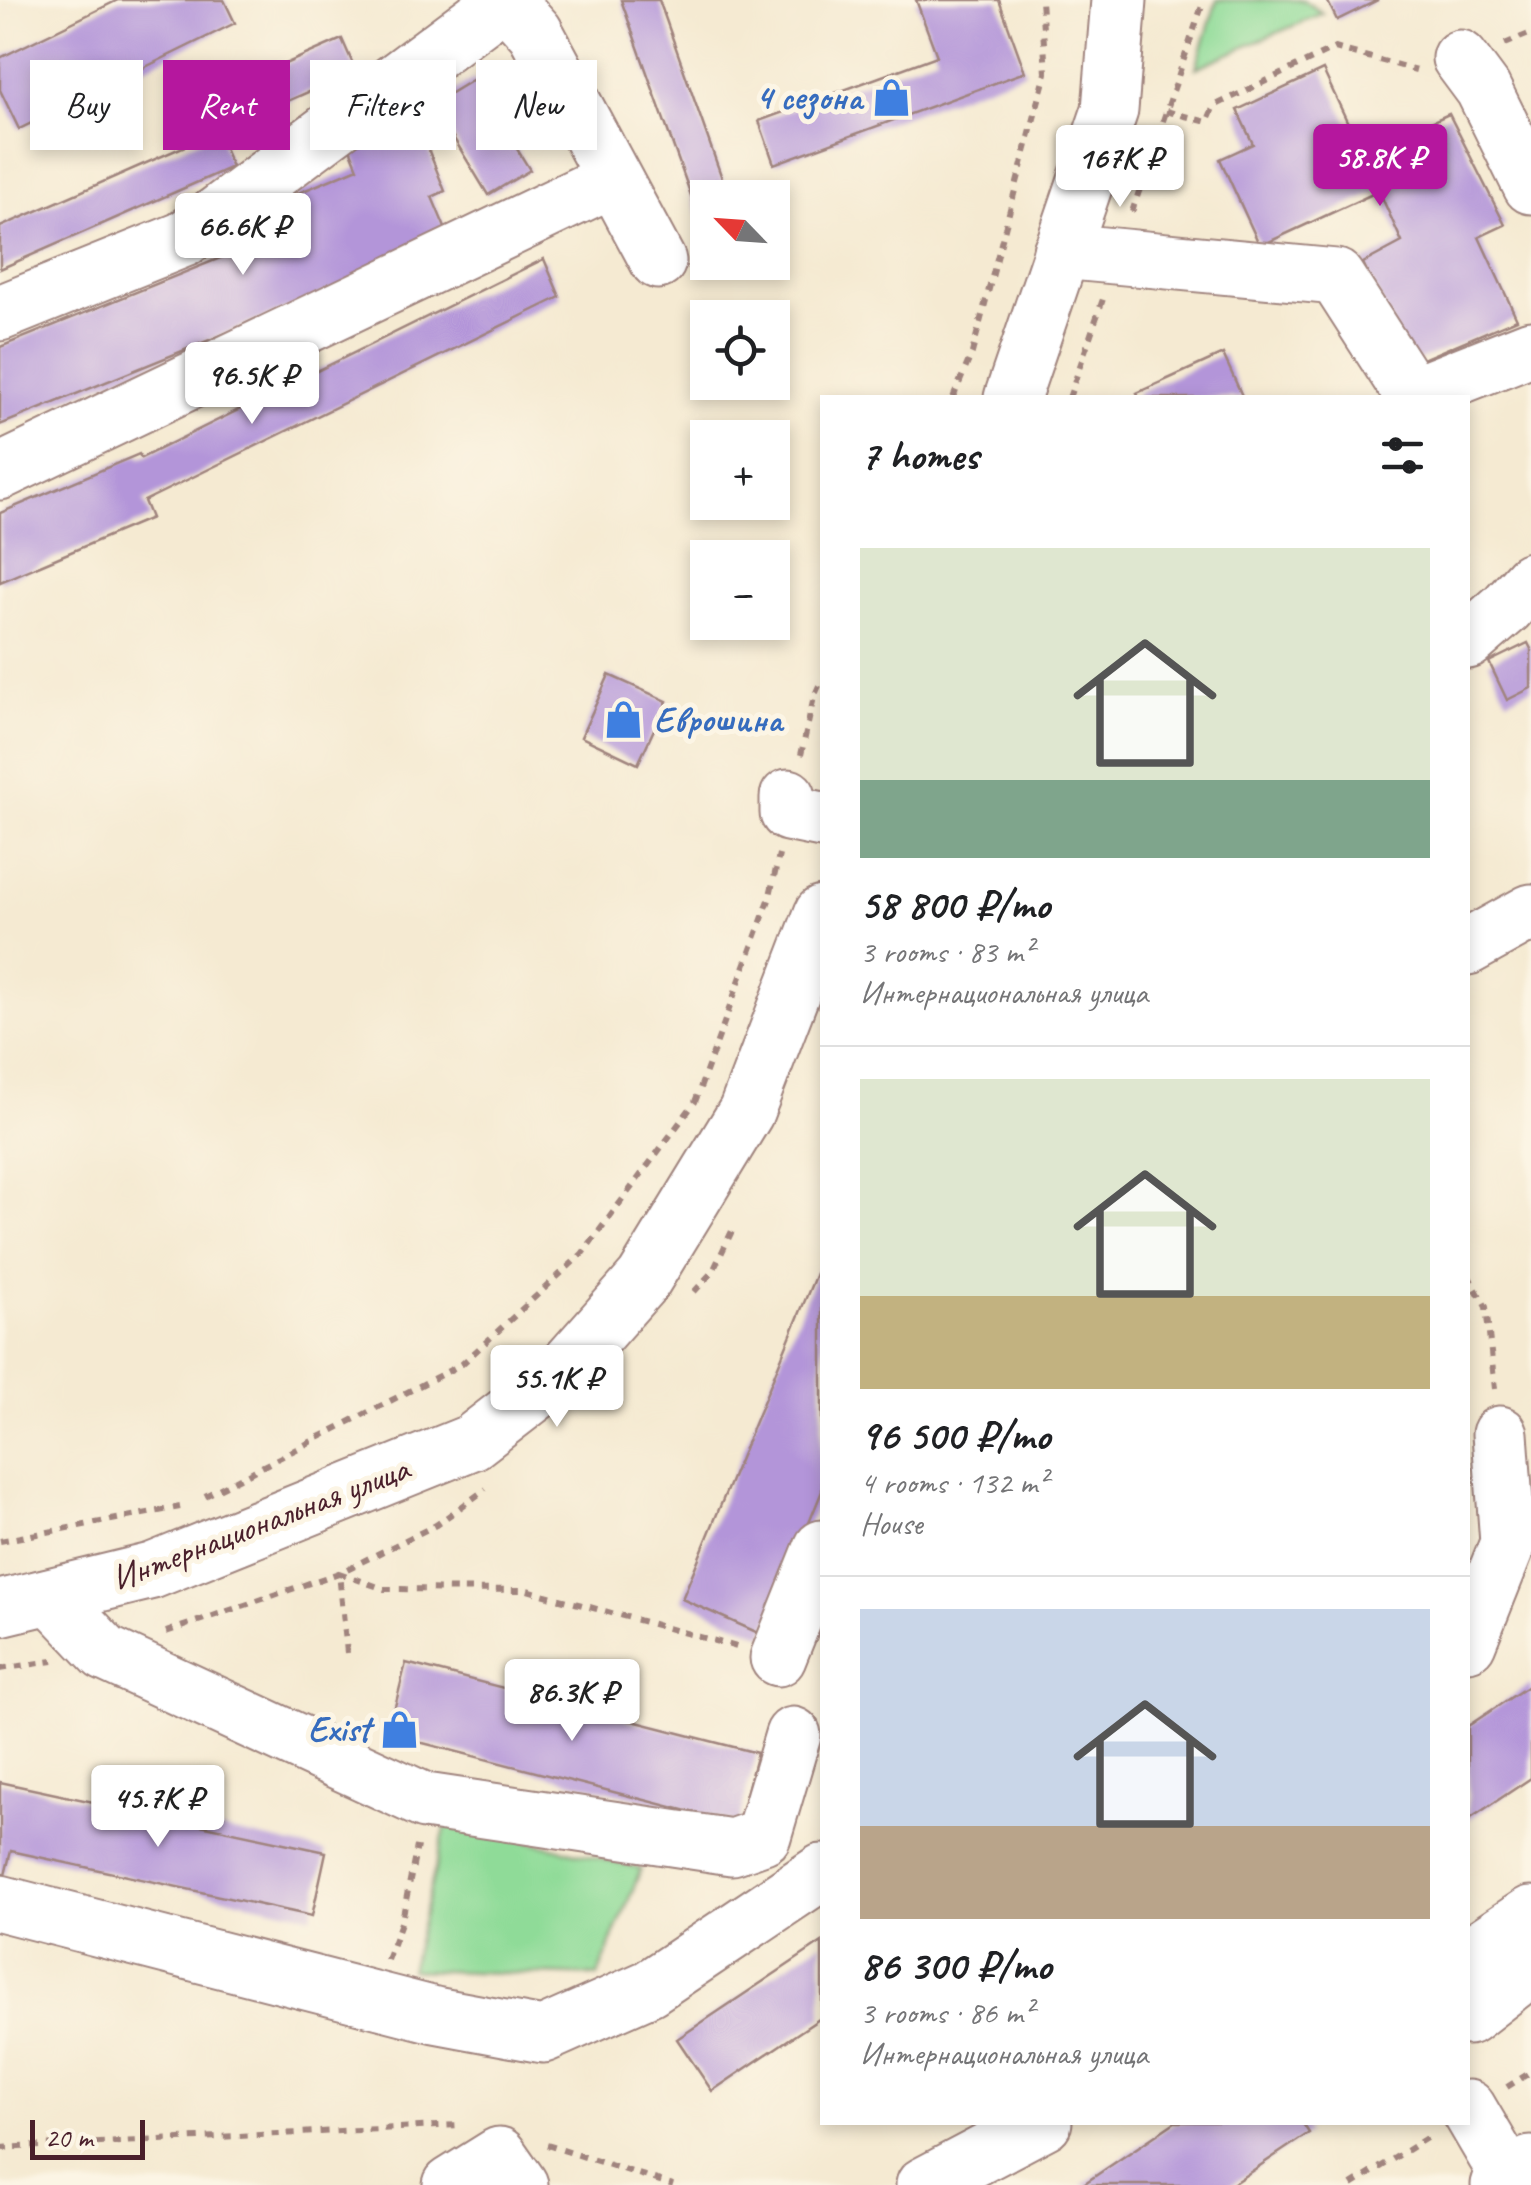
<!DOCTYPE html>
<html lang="en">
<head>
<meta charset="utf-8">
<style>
  body { margin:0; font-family:Caveat,sans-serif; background:#f2f2f2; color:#202124; height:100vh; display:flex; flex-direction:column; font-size:38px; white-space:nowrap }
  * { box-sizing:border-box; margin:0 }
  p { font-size:32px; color:#757577 }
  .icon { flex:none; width:55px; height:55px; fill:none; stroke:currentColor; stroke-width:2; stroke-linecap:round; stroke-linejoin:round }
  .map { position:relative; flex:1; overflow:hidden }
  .panel { position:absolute; left:820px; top:395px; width:650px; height:1730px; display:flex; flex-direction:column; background:#fff; border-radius:0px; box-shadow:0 5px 15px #0003 }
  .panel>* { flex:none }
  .banner { position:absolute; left:30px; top:60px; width:640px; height:90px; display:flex; gap:20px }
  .needle { width:65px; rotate:295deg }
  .fabs { position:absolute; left:690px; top:180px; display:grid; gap:20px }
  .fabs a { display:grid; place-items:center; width:100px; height:100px; border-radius:0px; background:#fff; box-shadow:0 5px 15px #0003; font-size:50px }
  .scale { position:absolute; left:30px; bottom:25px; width:115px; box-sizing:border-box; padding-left:10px; border:5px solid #4a1f2b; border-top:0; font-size:28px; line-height:35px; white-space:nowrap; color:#4a1f2b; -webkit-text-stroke:8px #fcf5e5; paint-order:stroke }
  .price { position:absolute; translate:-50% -85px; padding:0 22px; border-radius:10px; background:#fff; color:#222; font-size:32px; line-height:65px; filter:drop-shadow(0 2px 5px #0008) }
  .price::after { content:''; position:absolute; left:50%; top:60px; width:30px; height:22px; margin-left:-15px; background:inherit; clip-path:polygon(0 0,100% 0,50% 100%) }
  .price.active { background:#b5179e; color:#fff }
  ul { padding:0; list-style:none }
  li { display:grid; align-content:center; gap:20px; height:530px; padding:0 40px }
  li+li { border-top:2px solid #e0e0e0 }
  li span { display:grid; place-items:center; height:310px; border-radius:0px; color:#555 }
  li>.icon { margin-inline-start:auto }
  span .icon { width:180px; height:180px; fill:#fffc; stroke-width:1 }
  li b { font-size:42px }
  h2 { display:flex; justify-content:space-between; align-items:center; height:120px; padding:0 40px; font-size:42px }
  .tag { padding:0 35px; border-radius:0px; background:#fff; box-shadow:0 5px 15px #0003; font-size:35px; line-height:90px }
  .tag.active { background:#b5179e; color:#fff }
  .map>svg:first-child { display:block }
</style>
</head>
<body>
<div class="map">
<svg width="1531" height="2185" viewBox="0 0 1531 2185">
  <rect width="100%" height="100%" fill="#fcf5e5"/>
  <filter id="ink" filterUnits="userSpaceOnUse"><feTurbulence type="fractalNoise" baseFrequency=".01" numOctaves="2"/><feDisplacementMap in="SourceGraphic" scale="20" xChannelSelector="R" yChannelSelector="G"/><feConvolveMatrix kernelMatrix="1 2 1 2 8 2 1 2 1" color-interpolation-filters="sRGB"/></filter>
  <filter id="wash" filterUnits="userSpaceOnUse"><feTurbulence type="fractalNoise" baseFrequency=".0048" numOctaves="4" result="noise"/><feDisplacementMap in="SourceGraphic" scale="40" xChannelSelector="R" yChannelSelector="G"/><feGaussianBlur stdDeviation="2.25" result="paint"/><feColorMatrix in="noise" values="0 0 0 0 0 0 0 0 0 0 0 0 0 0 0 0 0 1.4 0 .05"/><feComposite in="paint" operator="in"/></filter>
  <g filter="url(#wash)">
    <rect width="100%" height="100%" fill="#f5ead2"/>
    <g fill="#8fdb98" stroke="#6c7d62" stroke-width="2.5">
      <path d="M1217 0H1302L1323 13 1196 68Z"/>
      <path d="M447 1821 641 1869 598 1976 410 1970Z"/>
    </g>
    <g id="blocks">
      <g fill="#b395d9">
        <path d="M118 0H224L235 23 19 129 0 90V58Z"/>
        <path d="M621 0H659L729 198H708V243Z"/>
        <path d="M916 0H999L1025 72 774 164 759 121 937 56Z"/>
        <path d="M1327 0H1378L1337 20Z"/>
        <path d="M342 39 356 71 217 132 203 100Z"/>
        <path d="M1323 70 1362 153 1449 114 1505 225 1479 237 1517 319 1411 364 1363 263 1402 242 1379 191 1260 246 1220 159 1253 144 1237 110Z"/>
        <path d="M474 79 530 170 488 195 433 104Z"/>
        <path d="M416 119 445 191 432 197 451 242 0 425V347L307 223 296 194 358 168 349 146Z"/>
        <path d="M217 132 232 167 0 269V227Z"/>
        <path d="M544 259 560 297 144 501 151 518 0 582V513L139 454 141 458Z"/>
        <path d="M1223 354 1243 398H1139L1137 393Z"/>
        <path d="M1528 643 1531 649V688L1507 700 1489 662Z"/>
        <path d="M609 675 667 701 638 764 581 737Z"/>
        <path d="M822 1259V1491L763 1635 682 1599Z"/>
        <path d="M406 1663 757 1753 738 1824 388 1734Z"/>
        <path d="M1531 1684V1778L1468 1820V1726Z"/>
        <path d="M0 1782 326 1852 312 1916 11 1851 5 1875 0 1873Z"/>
        <path d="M822 1942V2017L712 2091 677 2039Z"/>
        <path d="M1175 2122H1302L1309 2133 1231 2185H1082Z"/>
      </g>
    </g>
  </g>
  <g filter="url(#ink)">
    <use href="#blocks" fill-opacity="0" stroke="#a0847e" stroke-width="2.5"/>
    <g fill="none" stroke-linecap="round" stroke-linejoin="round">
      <defs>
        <g id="minor">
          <path d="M506 0 535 32 658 261"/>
          <path d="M1460 58 1483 89 1531 186"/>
          <path d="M1061 251 1336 277 1412 395 1531 348"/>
          <path d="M0 313 184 239 504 0"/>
          <path d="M0 472 613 179"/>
          <path d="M1468 641 1506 608 1531 580"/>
          <path d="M788 797V813L822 820"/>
          <path d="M1468 947 1531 912"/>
          <path d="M51 1596 105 1653 425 1801 732 1847 763 1836 793 1735"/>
          <path d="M1468 1643 1508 1543 1500 1434"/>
          <path d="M778 1658 822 1548"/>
          <path d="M0 1903 435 2015 543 2035 649 1988 822 1872"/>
          <path d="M1468 1956 1531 1914"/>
          <path d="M1468 2017 1531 1968"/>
          <path d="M1468 2108 1509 2178"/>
          <path d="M451 2185 499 2155 520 2185"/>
          <path d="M924 2185 1044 2122"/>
        </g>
        <g id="major">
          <path d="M1012 398 1110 110 1119 0"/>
          <path d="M0 1608 152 1571 472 1442 559 1375 644 1279 746 1112 822 914"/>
          <path d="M1499 2185 1531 2164"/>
        </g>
      </defs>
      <use href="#minor" stroke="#a0847e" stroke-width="59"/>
      <use href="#major" stroke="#a0847e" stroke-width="59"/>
      <g stroke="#a0847e" stroke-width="6" stroke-dasharray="8 8" stroke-linecap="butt">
        <path d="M1505 44 1531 33"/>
        <path d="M1166 111 1207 122 1214 106 1335 48 1416 70"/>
        <path d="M1132 212 1204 0"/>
        <path d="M953 398 972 353 1046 73 1041 0"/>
        <path d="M1069 398 1103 299"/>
        <path d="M801 755 814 697 822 679"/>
        <path d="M1468 1275 1486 1307 1495 1389"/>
        <path d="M694 1292 713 1271 732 1231"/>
        <path d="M205 1496 462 1364 582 1254 695 1102 769 900 779 855"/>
        <path d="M0 1541 180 1507"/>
        <path d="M166 1632 339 1573 436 1525 486 1489"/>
        <path d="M347 1653 339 1573 384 1589 527 1590 737 1647"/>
        <path d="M0 1669 53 1661"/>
        <path d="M387 1960 402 1920 417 1846"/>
        <path d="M1507 2087 1531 2072"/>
        <path d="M547 2145 673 2185"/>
        <path d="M0 2148 458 2125"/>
        <path d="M1352 2185 1431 2135"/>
      </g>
      <use href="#minor" stroke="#fff" stroke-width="55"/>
      <use href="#major" stroke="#fff" stroke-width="55"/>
    </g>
  </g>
  <defs>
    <symbol id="shop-bare" viewBox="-9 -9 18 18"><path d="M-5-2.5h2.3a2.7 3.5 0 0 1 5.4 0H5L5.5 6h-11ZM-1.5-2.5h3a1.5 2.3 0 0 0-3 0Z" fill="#3f7fe0" stroke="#fcf5e5" stroke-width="2.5" paint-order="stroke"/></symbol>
  </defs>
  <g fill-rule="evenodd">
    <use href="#shop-bare" x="864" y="70" width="55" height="55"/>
    <use href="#shop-bare" x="596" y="692" width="55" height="55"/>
    <use href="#shop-bare" x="372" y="1702" width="55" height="55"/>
  </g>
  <g text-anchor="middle" stroke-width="10" stroke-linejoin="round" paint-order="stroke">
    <g font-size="35" font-weight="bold" fill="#366cbe" stroke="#fcf5e5" text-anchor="end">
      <text x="862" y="109">4 сезона</text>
      <text x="654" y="731" text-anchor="start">Еврошина</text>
      <text x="370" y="1741">Exist</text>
    </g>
    <g font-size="35" fill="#4a1f2b" stroke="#fcf5e5">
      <text transform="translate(260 1523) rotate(-21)" y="12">Интернациональная улица</text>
    </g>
  </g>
</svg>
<div class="fabs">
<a><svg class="needle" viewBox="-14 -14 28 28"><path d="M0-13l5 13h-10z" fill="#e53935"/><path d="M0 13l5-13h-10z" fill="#757577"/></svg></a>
<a><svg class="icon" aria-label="locate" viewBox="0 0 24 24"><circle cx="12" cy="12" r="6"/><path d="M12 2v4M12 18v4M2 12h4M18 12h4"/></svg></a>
<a>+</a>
<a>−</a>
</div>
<div class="scale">20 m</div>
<b class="price active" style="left:1380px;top:209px">58.8K ₽</b>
<b class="price" style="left:1120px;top:210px">167K ₽</b>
<b class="price" style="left:243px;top:278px">66.6K ₽</b>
<b class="price" style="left:252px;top:427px">96.5K ₽</b>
<b class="price" style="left:557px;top:1430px">55.1K ₽</b>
<b class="price" style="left:572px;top:1744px">86.3K ₽</b>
<b class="price" style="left:158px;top:1850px">45.7K ₽</b>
<div class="banner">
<a class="tag">Buy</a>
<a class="tag active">Rent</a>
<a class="tag">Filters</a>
<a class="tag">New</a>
</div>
<section class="panel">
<h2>7 homes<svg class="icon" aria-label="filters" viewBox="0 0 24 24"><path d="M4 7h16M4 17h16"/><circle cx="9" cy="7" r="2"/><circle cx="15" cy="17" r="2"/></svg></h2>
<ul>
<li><span style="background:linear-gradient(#dfe7d0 75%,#7fa58c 0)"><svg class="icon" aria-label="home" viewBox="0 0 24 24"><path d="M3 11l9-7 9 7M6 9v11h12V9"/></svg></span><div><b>58 800 ₽/mo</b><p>3 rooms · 83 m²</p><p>Интернациональная улица</p></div></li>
<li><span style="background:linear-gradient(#dfe7d0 70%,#c2b280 0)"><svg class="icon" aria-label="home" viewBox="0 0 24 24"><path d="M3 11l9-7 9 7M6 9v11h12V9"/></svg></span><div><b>96 500 ₽/mo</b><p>4 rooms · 132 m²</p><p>House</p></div></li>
<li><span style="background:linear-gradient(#c9d6e8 70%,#b9a48a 0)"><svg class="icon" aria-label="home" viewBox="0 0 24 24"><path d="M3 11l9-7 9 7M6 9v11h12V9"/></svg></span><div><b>86 300 ₽/mo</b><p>3 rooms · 86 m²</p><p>Интернациональная улица</p></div></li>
</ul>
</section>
</div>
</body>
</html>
